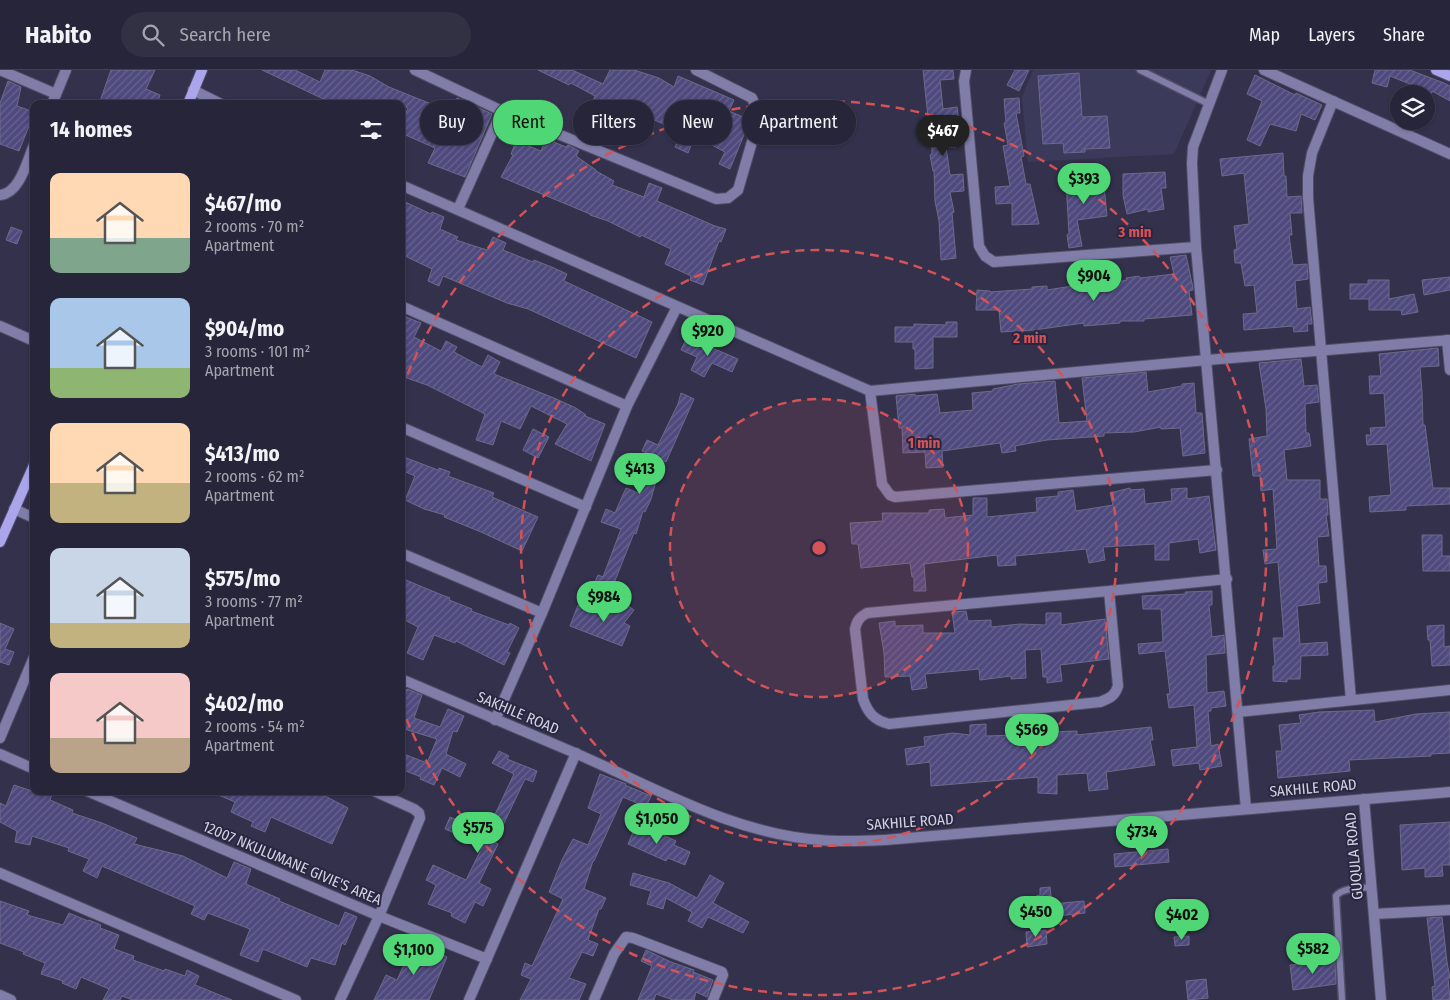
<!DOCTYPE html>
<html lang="en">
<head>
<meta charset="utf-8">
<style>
  body { margin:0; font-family:"Fira Sans Condensed",sans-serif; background:#323144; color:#f1f3f6; height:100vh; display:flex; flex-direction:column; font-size:19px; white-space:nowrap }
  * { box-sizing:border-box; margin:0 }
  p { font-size:16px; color:#a4a5ae }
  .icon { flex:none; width:28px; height:28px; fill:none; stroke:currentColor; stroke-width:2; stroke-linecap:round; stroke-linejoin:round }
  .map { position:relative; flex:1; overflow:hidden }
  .panel { position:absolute; left:30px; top:30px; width:375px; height:695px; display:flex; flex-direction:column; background:#262539; border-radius:10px; box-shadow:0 1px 4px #0004,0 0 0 1px #424253 }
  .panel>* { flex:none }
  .banner { position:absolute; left:420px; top:30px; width:475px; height:45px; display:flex; gap:10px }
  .buttons { position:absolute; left:1390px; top:15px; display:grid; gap:10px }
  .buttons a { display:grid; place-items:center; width:45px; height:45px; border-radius:50%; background:#262539; box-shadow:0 1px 4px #0004,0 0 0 1px #424253; font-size:25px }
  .price { position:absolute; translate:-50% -42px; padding:0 11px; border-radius:18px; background:#4fd675; color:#111; font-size:16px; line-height:32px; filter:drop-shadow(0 1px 2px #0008) }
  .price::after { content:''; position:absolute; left:50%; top:30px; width:15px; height:11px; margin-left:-8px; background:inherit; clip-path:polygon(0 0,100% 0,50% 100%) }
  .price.active { background:#222; color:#fff }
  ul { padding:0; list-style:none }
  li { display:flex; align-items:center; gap:15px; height:125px; padding:0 20px }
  li span { display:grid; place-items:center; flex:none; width:140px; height:100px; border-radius:10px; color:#555 }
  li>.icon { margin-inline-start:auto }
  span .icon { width:60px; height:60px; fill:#fffc; stroke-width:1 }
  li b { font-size:21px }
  h2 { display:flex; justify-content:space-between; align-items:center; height:60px; padding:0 20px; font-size:21px }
  .tag { padding:0 18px; border-radius:22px; background:#262539; box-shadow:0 1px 4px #0004,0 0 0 1px #424253; font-size:18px; line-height:45px }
  .tag.active { background:#4fd675; color:#111 }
  header { display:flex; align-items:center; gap:30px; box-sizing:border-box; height:70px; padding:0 25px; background:#262539; border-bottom:1px solid #424253 }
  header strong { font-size:24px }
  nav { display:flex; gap:28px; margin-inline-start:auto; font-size:18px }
  .search { width:350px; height:45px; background:#323144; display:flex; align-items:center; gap:12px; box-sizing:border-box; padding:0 18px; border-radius:28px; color:#a4a5ae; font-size:19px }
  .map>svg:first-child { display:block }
</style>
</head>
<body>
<header>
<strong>Habito</strong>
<div class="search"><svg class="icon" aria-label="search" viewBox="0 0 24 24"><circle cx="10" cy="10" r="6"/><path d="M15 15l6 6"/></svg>Search here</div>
<nav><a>Map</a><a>Layers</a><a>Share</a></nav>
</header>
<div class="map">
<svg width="1450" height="930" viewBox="0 0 1450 930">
  <defs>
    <pattern id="building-hatch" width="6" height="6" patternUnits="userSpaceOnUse" patternTransform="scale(1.25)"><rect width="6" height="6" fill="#4f4a7e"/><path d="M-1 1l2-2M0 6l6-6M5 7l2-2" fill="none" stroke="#676390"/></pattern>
  </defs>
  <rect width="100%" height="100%" fill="#33314c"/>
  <path fill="#3c3a5b" d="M1033 0H1211L1174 84 1028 92 1022 27Z"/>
  <g fill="url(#building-hatch)" stroke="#6c6a89">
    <path d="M111 0H155L146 19 160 25 157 34H99Z"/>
    <path d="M262 0H295L320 12 325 0H352L370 6 389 17 451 42 457 28 492 44 465 107 428 93 435 78 401 63V54L408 38 401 35V34H334Z"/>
    <path d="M538 0H572L603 14 610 0H634L659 8 674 17 678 6 734 30 729 41 750 50 730 99 719 94 725 82 695 66 688 83 675 77 682 62 650 48 637 74 627 70 631 57 629 56 630 54 612 46V44L591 36 595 26 571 13 569 15Z"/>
    <path d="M923 0H953L954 9 940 10 943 39 957 37 959 53 954 54 956 77H946L950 105 963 104 964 121 950 122 954 142 952 143 956 188 941 190 939 151 935 131 934 101H933L930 85 932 84 931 57H929Z"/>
    <path d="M1015 0H1029L1019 21 1007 15Z"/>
    <path d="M1375 0H1410L1444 13 1450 16V31L1432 21V23L1390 6 1387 17 1372 13Z"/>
    <path d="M1079 3 1082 47 1107 46 1110 78 1085 79V82L1064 83 1063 73 1043 74 1038 6Z"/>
    <path d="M1255 5 1295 25 1296 23 1322 35 1315 50 1301 44 1296 61 1270 54 1260 76 1247 70 1262 31 1247 24Z"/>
    <path d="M8 11 21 17 17 36 34 42 31 56H29L19 81 0 74V33Z"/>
    <path d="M1019 28 1020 43H1016L1024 86 1021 87 1026 114H1030L1039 154 1012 155V133L996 134 995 117 1010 116 1003 76 1008 75 1004 53H1006L1004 29Z"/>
    <path d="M546 69 566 77 568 75 579 81 576 86 596 100V101L614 111 612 115 644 127 649 113 662 118 657 131 715 156 726 159 721 172 719 171 703 215 690 210 691 206 665 194 671 179 641 165 640 167 608 151 590 145V144L501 107 513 85 511 84 516 71 541 81Z"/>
    <path d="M1283 83 1284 106H1286L1287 127 1301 126 1302 143H1290L1292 165H1289L1293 195 1307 194 1308 209 1295 211 1297 239 1310 237 1312 254H1307L1308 261 1294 262 1293 256 1244 260 1243 244 1257 243 1254 215 1245 216 1241 193H1235L1234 180 1237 179 1234 156 1249 154 1244 103 1222 106 1220 89Z"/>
    <path d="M1165 102 1166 118H1161L1164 139 1148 142V139L1127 144 1123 125V104Z"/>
    <path d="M1103 106 1107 146 1077 150 1082 176 1069 178 1067 165 1069 164 1066 111Z"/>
    <path d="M401 130 431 144 432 142 444 147 440 159 458 167 456 170 487 180 493 167 506 173 503 180 533 192 534 190 554 198 567 204 564 211 652 252 636 288 528 239 507 233 443 206 439 216 428 211 432 199 401 184Z"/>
    <path d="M11 157 22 161 17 174 6 170Z"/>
    <path d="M1186 185 1193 218V220L1189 221 1192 245 1144 249V251H1120V253L1084 256V253L1034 260 1001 262 999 240H976L977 220 990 221V222L1032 219V217L1047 216V220L1092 213V216L1127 210 1126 208 1139 206 1140 208 1174 204 1170 187Z"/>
    <path d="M1450 207V220L1424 225 1422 210Z"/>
    <path d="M1368 210H1389V229L1414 224 1418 242 1402 245 1401 240H1369V229H1350V214H1368Z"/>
    <path d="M406 247 421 253 414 267 441 281 446 271 457 277 454 282 482 297 488 285 500 292 494 304 554 328 576 338 586 345 585 346 605 354 591 391 555 374 567 354 531 336 520 359 501 351 493 375 476 370 485 344 427 315 401 306V257Z"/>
    <path d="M946 252H957V267H933V298L915 299V279H913V272H895V257H914V254L946 255Z"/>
    <path d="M687 267 738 289 732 302 712 293 704 307 691 300 697 287 681 280Z"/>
    <path d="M1438 278 1439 296 1420 297 1422 322 1423 355H1425L1433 418H1450V434L1406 436V440L1370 442 1369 427 1391 425 1387 374 1367 375 1366 365H1371L1370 358 1386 357 1384 323 1370 324 1369 306H1381L1379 284Z"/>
    <path d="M1301 289 1304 316 1317 315 1319 332 1305 334 1306 363H1309L1311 376 1284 380 1287 410H1320V429H1327L1328 445H1326L1329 466 1317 467 1319 496H1326L1327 512 1318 513 1320 533 1297 536 1300 574 1327 572 1328 585 1301 586 1300 609H1287V612L1273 611V596H1275L1273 568H1284L1278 492 1265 494 1263 480 1277 479 1273 419 1261 421 1260 406H1253L1249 369 1267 366 1266 339 1259 293Z"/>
    <path d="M1146 302 1148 322 1182 316V314L1194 313 1196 343H1202L1205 383 1183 386 1180 358 1161 359V357L1134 362 1104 363V366L1047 370 1015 376 1016 381 1002 383 1000 373 942 381 943 397 926 398 925 382 903 383 902 358H899L896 326 915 324V326L937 324 940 343 973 340 972 323 993 321V319L1018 314 1055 311 1059 353 1087 351 1082 308Z"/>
    <path d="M681 323 694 329 666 392 662 390 651 429 645 442 643 441 636 464 634 463 610 523 593 516 598 505 603 507 621 459 601 452 606 439 615 443 626 418 638 423 649 384 642 381 647 370 658 375 678 334Z"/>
    <path d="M533 359 549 367 538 388 523 380Z"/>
    <path d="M401 386 438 400 439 398 450 402 448 406 494 423 492 427 538 447 522 481 481 462 444 447 445 445 424 439 405 430 415 406 401 400Z"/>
    <path d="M1130 418V420L1144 419 1145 434 1172 431 1171 419 1187 418V429L1209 426 1216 480 1200 483 1198 469 1169 473V490H1155V474L1103 477 1105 490 1089 493 1086 479 1015 486 1016 495 998 496 997 485 924 494 926 521H914V507H912L910 493 861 498 858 474H852L850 453 883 451 882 443H929V440L944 439 945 448 973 445V428H987V447L1037 442 1036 428 1058 426V422L1073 420 1076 441 1113 435 1110 423Z"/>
    <path d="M1422 465H1442V486H1450V501H1423Z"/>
    <path d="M401 508 442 525 450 528 449 530 472 539 471 541 509 555 510 553 519 558 507 582 510 583 504 595 456 571 455 573 434 565 423 590 407 583 418 557 401 548Z"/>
    <path d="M1212 521V535H1209L1212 567 1224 565 1225 583 1206 585 1207 623 1224 621 1226 636 1211 638V641H1208L1211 676 1218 674 1222 696 1200 700 1199 693 1173 696 1171 680 1197 677 1194 635 1169 638 1167 624H1170L1165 581 1139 584 1138 574 1163 572 1161 539H1143L1142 526 1186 524 1185 522Z"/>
    <path d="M620 530 634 540 624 553 630 556 622 576 570 556 578 535 607 547Z"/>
    <path d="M966 541 968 551 991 550V557L1020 554 1046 555V543H1061V555L1105 549 1109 589 1060 595 1062 611 1047 613V607H1043L1041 579 1025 580 1026 608 1011 609V606L980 610 979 599 925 604 927 618 912 620 910 606 885 607 884 583 879 553 895 551V556L923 555V563H955L952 542Z"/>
    <path d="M0 553 14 559 5 579 14 582 9 595 0 592Z"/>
    <path d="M1444 555V577L1450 576V595L1432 596 1430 570H1428L1427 556Z"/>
    <path d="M407 619 422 625 414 648 440 657 448 639 464 646 457 662 453 661 446 684 466 694 460 707 442 698 434 715 420 709 421 707 401 699V683L427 693 437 669 401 658V635Z"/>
    <path d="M1374 640 1375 652 1416 644 1450 642V683L1431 684V686L1349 690 1350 701 1278 708 1276 681H1282L1279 655 1301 653 1299 645 1319 642Z"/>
    <path d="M1028 649 1029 667H1048V662L1077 661V665L1151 657 1153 670H1150L1155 695 1106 702 1108 719 1089 721 1087 703 1057 705V724L1038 723V707L931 716 930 692 907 695 905 679 925 676 924 667 953 663 970 665V655L986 654V666L1016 665 1015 650Z"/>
    <path d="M499 681 509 686 507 689 537 701 533 712 525 709 495 772 498 774 479 813 491 819 483 836 475 832 465 853 451 846 452 843 428 834 436 815 426 810 433 795 466 810 493 755 491 753 514 704 492 693Z"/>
    <path d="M600 704 626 714 625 715 651 726 646 737 623 727 594 791H593L584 819 606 828 601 839H599L588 870 598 874 593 886 582 882 569 908 586 914 579 930H520L531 909 521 905 525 893 532 896 563 829 549 822 562 790 573 769 588 775 601 744 588 738Z"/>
    <path d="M14 715 32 721H53L50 730 73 740 72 743 102 753 137 768 134 774 183 786 227 808 234 792 251 799 246 814 280 829 279 831 339 856 345 842 357 847 345 875 342 873 335 895 311 888 307 897 263 879 258 892 240 885 250 859 208 843 204 850 191 844 195 836 102 796 97 808 83 801 89 789 68 781 69 778 32 766 30 775 15 772 17 761 0 752V733L6 736Z"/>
    <path d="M209 721H310L327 727 348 738 332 774 271 747 265 762 251 756 253 752 231 742 235 732Z"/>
    <path d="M450 747 462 752 457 764 445 759Z"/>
    <path d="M1450 752V795H1442L1443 806 1425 807V798L1402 800 1400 755Z"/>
    <path d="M637 753 676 771 674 775 690 782 685 795 668 788 666 791 628 774Z"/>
    <path d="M1168 779 1169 792 1115 797 1114 784Z"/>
    <path d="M633 803 669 813 697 828 710 805 724 813 713 833 749 852 743 863 708 847 702 858 688 851 692 842 666 828 663 839 647 834 651 821 630 815Z"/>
    <path d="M1050 817 1052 834 1084 831 1085 843 1038 848 1036 826 1040 825V818Z"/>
    <path d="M0 831 29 841 27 845 63 855 69 843 88 851 89 850 101 855 100 858 119 865 114 879 134 886 133 890 164 901 165 899 185 906 187 900 199 906 195 915 232 930H133L122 926 120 930H103L109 919 81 907 76 919 62 913 63 911 41 904 45 893 23 884 24 882 0 873Z"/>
    <path d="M1442 847 1447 892 1450 908H1448L1450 930H1433L1432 917 1435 916 1427 848Z"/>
    <path d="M1046 860 1047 874 1027 877 1026 862Z"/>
    <path d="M1189 866V875L1175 876 1174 867Z"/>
    <path d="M413 871 447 887 429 930H374L386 905 397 910 409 884Z"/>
    <path d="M646 880 671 892 694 900 693 902 713 910 707 927 696 922 694 930H673L656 924 654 930H638L652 896 641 891Z"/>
    <path d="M1335 890 1336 914 1293 920 1290 895Z"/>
    <path d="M1206 909 1208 928 1188 930 1186 911Z"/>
  </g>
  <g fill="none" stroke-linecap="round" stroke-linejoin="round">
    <defs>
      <g id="lane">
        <path d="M1140 0 1209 34"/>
        <path d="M1342 930 1336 826C1343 817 1360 819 1371 817"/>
      </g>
      <g id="street">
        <path d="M0 0 56 24"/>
        <path d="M415 0 502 41 716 129 728 128 738 120 758 51 756 38 752 28 696 0"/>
        <path d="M966 0 964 11 979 176 985 186 994 192 1196 177"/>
        <path d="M1222 0 1193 77 1192 93 1196 177 1246 739"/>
        <path d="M1264 0 1450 84"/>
        <path d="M193 20 221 34"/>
        <path d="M1333 31 1312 83 1308 106V128L1351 630"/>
        <path d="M52 34 66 0"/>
        <path d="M401 115 870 321 1207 290 1450 270"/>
        <path d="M0 125C20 123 27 91 34 75"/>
        <path d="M458 139 502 41"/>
        <path d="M401 236 627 336"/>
        <path d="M0 256 34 271"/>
        <path d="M1447 270 1450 300"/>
        <path d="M870 321 882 414 890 425 895 427 1217 400"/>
        <path d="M401 357 586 437"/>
        <path d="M14 439 34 448"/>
        <path d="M401 483 542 543"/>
        <path d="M1109 521 1118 616C1115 626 1110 628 1100 632L889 654C874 650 868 643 863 629L855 559C857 550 860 547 867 543L1109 521 1227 509"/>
        <path d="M401 609C459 634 517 658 575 683 654 717 733 764 820 770 842 772 863 771 885 770L1450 722"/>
        <path d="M1238 642 1450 620"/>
        <path d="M495 650 542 543 627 336 677 237"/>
        <path d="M0 668 34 587"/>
        <path d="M0 684 34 699"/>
        <path d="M87 721 379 846 487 889"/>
        <path d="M1364 729 1381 930"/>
        <path d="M0 803 296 930"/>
        <path d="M1374 844 1450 840"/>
        <path d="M0 925 11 930"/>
        <path d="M340 930 379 846 420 748 419 743 414 739 374 721"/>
        <path d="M469 930 576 683"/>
        <path d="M594 930 614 884 626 867 633 868 722 902 723 905 713 930"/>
      </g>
      <g id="secondary">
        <path d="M1436 0 1450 6"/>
        <path d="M188 34 202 0"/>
        <path d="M0 472 34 395"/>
      </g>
    </defs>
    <use href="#lane" stroke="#504e67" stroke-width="9"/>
    <use href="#street" stroke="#504e67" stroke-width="12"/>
    <use href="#secondary" stroke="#504e67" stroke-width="12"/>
    <use href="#lane" stroke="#807ea9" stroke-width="6"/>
    <use href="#street" stroke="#807ea9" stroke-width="10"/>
    <use href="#secondary" stroke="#aba6eb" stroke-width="10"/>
  </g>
  <circle cx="819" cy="478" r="149" fill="#d55257" fill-opacity=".12"/>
  <g fill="none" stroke="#d55257" stroke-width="2.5" stroke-dasharray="9 6">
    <circle cx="819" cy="478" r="149"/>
    <circle cx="819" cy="478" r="298"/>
    <path d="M402 318A447 447 0 1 1 402 638"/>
  </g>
  <g text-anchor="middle" stroke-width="4" stroke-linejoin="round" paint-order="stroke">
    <g font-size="15" fill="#d2d2e3" stroke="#292741">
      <text transform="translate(518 643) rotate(23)" y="5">SAKHILE ROAD</text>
      <text transform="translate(1313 718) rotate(-5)" y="5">SAKHILE ROAD</text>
      <text transform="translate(910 752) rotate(-4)" y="5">SAKHILE ROAD</text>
      <text transform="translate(1354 786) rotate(-95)" y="5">GUQULA ROAD</text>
      <text transform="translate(292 793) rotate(23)" y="5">12007 NKULUMANE GIVIE'S AREA</text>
    </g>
  </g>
  <circle cx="819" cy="478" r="8" fill="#d55257" stroke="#292741" stroke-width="2.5"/>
  <g font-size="15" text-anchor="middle" font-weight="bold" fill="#d55257" stroke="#292741" stroke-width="4" stroke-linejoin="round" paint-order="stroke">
    <text x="1135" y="167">3 min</text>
    <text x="1030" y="273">2 min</text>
    <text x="924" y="378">1 min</text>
  </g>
</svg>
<div class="buttons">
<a><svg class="icon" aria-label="layers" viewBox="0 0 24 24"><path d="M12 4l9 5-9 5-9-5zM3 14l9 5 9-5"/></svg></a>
</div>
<b class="price active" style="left:943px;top:87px">$467</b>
<b class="price" style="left:1084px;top:135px">$393</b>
<b class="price" style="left:1094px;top:232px">$904</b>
<b class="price" style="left:708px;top:287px">$920</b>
<b class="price" style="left:640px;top:425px">$413</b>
<b class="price" style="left:604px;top:553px">$984</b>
<b class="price" style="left:1032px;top:686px">$569</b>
<b class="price" style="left:657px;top:775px">$1,050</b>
<b class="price" style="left:478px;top:784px">$575</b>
<b class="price" style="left:1142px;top:788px">$734</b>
<b class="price" style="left:1036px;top:868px">$450</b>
<b class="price" style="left:1182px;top:871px">$402</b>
<b class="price" style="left:1313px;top:905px">$582</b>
<b class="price" style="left:414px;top:906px">$1,100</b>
<div class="banner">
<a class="tag">Buy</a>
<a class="tag active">Rent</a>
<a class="tag">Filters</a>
<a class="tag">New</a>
<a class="tag">Apartment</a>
</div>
<section class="panel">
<h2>14 homes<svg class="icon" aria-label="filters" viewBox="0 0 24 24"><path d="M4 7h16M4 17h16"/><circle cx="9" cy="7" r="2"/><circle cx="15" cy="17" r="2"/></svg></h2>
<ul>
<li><span style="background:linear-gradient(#ffd9b3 65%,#7fa58c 0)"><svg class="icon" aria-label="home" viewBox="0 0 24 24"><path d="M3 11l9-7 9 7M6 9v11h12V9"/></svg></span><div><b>$467/mo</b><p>2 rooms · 70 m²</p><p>Apartment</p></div></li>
<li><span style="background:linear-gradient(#a9c7e8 70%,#8fb573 0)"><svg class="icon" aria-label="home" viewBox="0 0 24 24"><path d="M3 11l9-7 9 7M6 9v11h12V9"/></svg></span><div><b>$904/mo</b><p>3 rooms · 101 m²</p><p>Apartment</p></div></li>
<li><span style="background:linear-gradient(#ffd9b3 60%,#c2b280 0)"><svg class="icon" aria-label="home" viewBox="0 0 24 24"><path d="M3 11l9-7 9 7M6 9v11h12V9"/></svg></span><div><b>$413/mo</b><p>2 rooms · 62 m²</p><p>Apartment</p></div></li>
<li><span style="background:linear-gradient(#c9d6e8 75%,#c2b280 0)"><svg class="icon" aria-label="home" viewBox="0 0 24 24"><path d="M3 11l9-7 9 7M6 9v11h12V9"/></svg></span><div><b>$575/mo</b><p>3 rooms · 77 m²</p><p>Apartment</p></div></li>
<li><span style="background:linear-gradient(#f6c9c9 65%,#b9a48a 0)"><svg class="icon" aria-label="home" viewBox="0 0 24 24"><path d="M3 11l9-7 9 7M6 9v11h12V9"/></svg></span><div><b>$402/mo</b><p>2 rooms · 54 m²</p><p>Apartment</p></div></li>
</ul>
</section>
</div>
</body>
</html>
